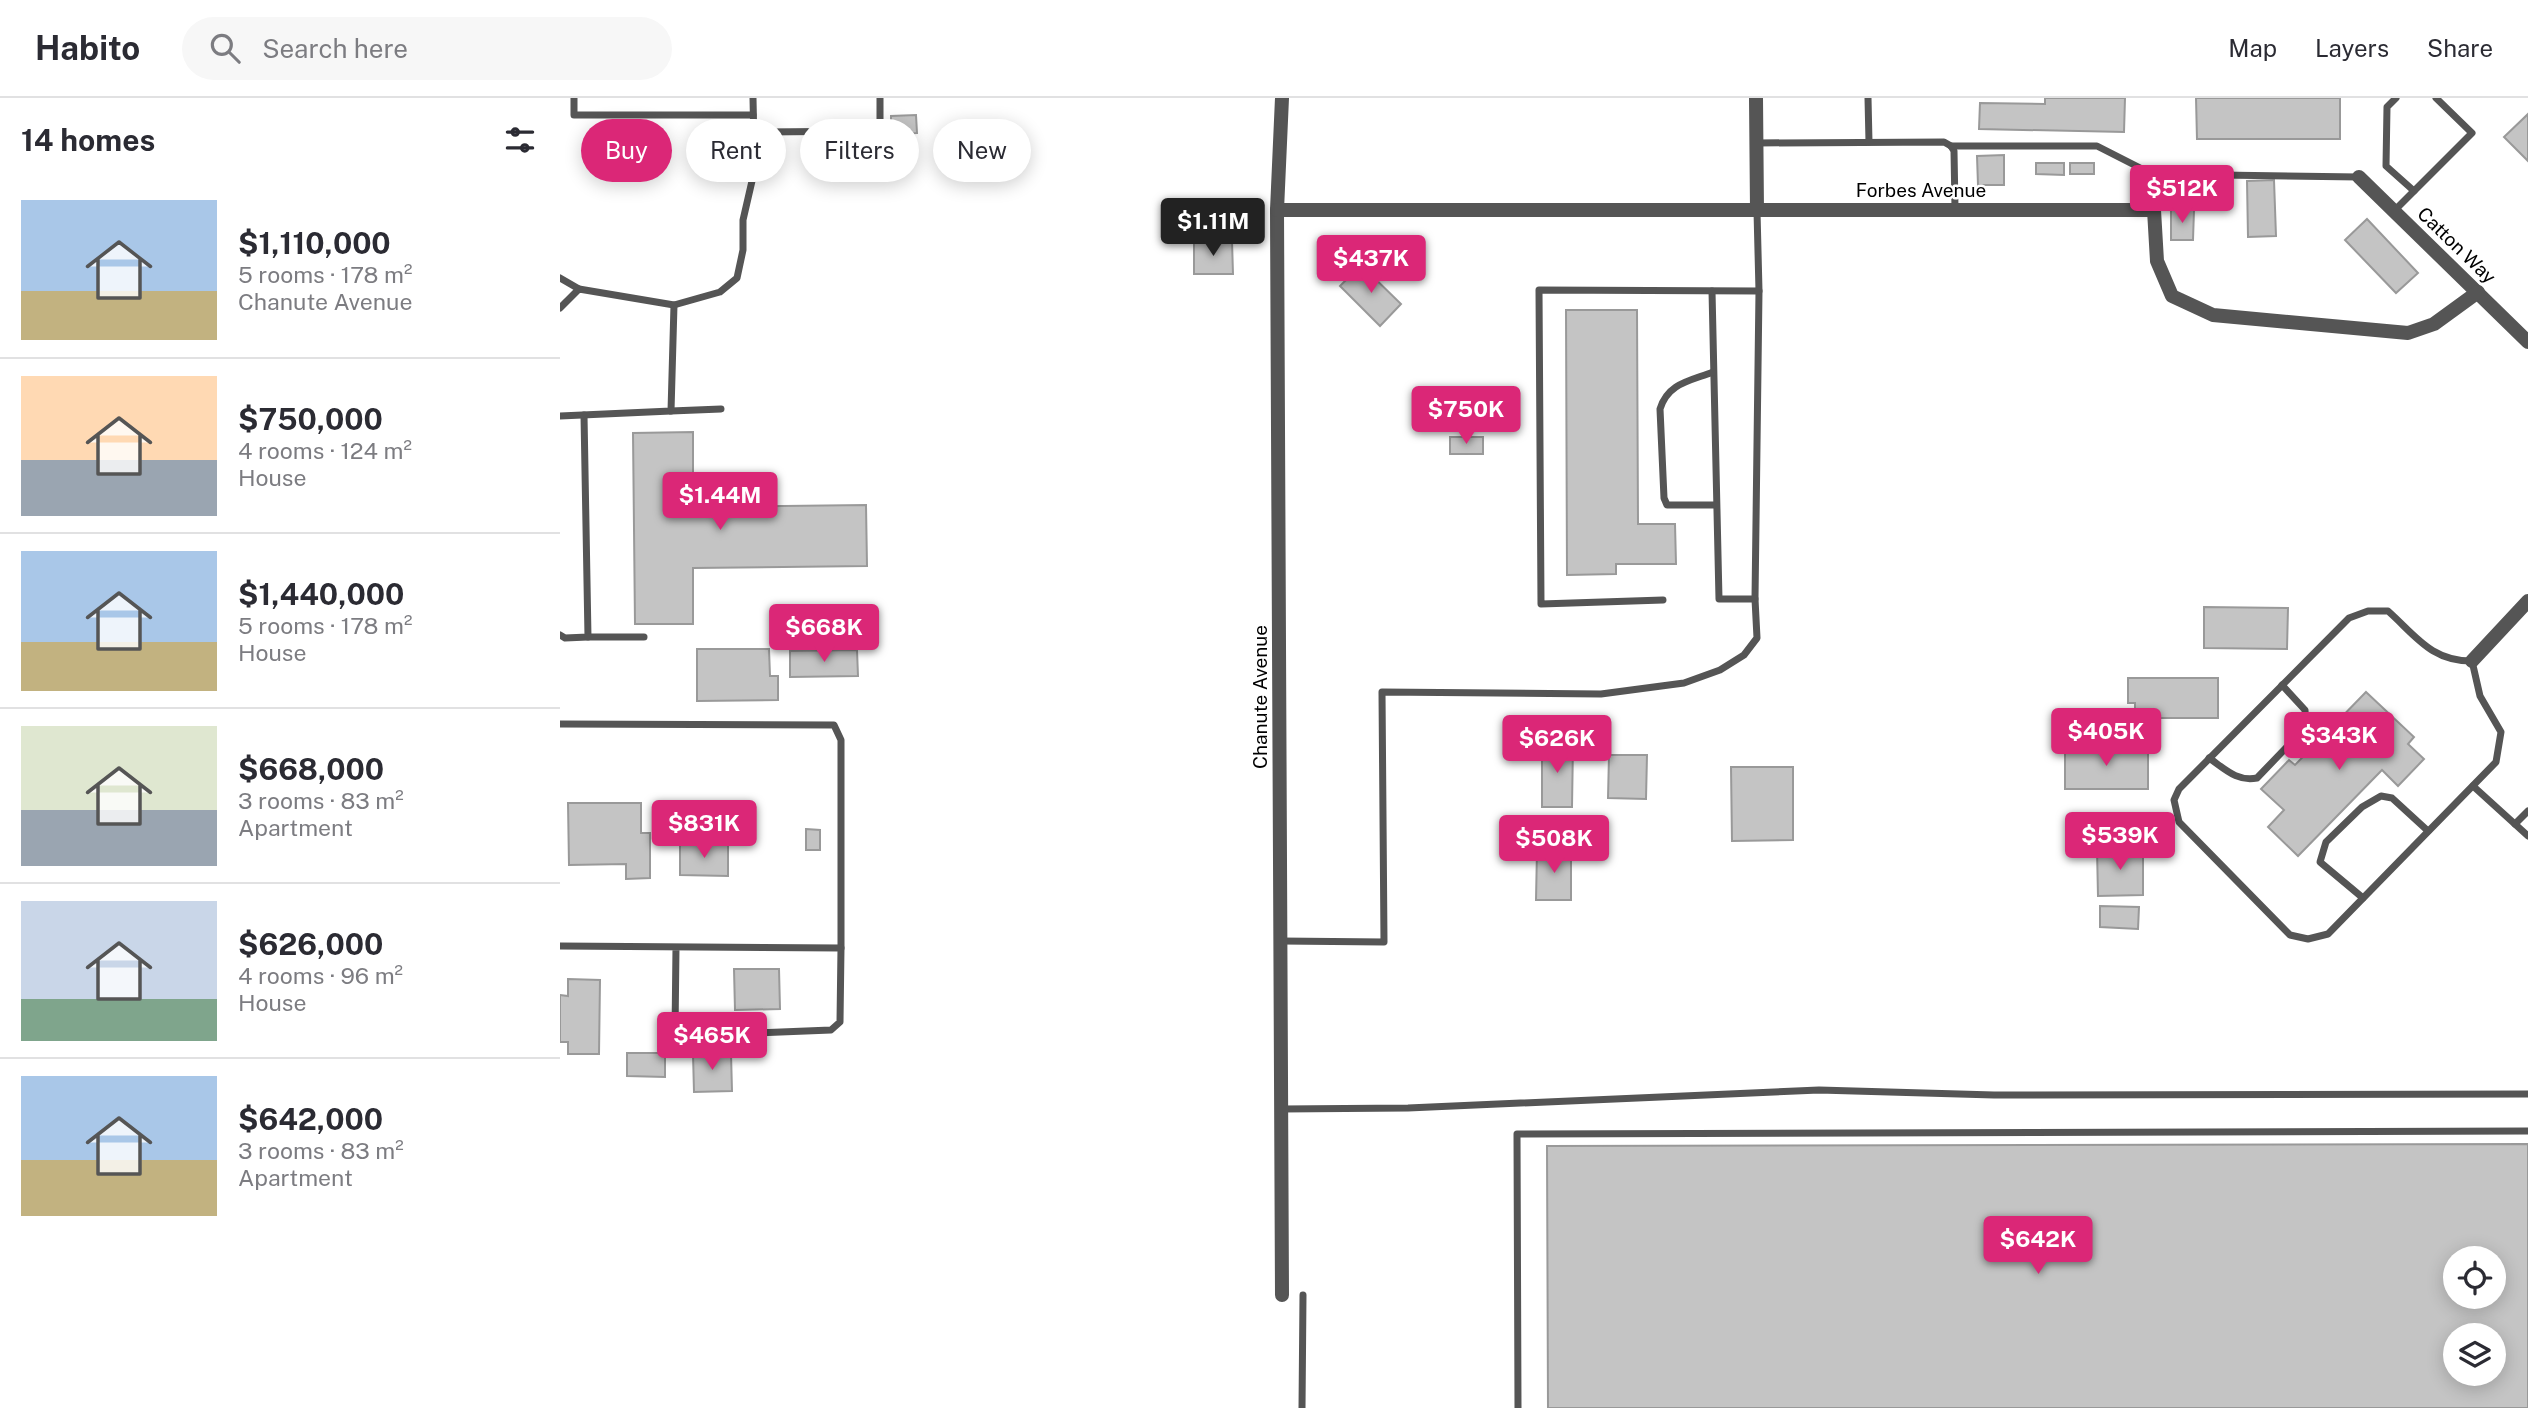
<!DOCTYPE html>
<html lang="en">
<head>
<meta charset="utf-8">
<style>
  body { margin:0; font-family:"Public Sans",sans-serif; background:#f7f7f7; color:#2b2b33; height:100vh; display:flex; flex-direction:column; font-size:26px; white-space:nowrap }
  * { box-sizing:border-box; margin:0 }
  p { font-size:23px; color:#7c7c81 }
  .icon { flex:none; width:38px; height:38px; fill:none; stroke:currentColor; stroke-width:2; stroke-linecap:round; stroke-linejoin:round }
  .map { position:relative; flex:1; overflow:hidden }
  .drawer { display:flex; flex-direction:column; background:#fff; width:560px }
  .drawer>* { flex:none }
  .top-card { position:absolute; left:21px; top:21px; width:665px; height:63px; display:flex; gap:14px }
  .controls { position:absolute; left:1883px; top:1148px; display:grid; gap:14px }
  .controls a { display:grid; place-items:center; width:63px; height:63px; border-radius:50%; background:#fff; box-shadow:0 4px 18px #0003; font-size:35px }
  .price { position:absolute; translate:-50% -60px; padding:0 16px; border-radius:7px; background:#db2777; color:#fff; font-size:23px; line-height:46px; filter:drop-shadow(0 2px 4px #0008) }
  .price::after { content:''; position:absolute; left:50%; top:42px; width:21px; height:16px; margin-left:-10px; background:inherit; clip-path:polygon(0 0,100% 0,50% 100%) }
  .price.selected { background:#222; color:#fff }
  ul { padding:0; list-style:none }
  li { display:flex; align-items:center; gap:21px; height:175px; padding:0 21px }
  li+li { border-top:2px solid #e1e1e2 }
  li span { display:grid; place-items:center; flex:none; width:196px; height:140px; border-radius:0px; color:#555 }
  li>.icon { margin-inline-start:auto }
  span .icon { width:84px; height:84px; fill:#fffc; stroke-width:1 }
  li b { font-size:30px }
  h2 { display:flex; justify-content:space-between; align-items:center; height:84px; padding:0 21px; font-size:30px }
  .chip { padding:0 24px; border-radius:32px; background:#fff; box-shadow:0 4px 18px #0003; font-size:24px; line-height:63px }
  .chip.selected { background:#db2777; color:#fff }
  header { display:flex; align-items:center; gap:42px; box-sizing:border-box; height:98px; padding:0 35px; background:#fff; border-bottom:2px solid #e1e1e2 }
  header strong { font-size:33px }
  nav { display:flex; gap:38px; margin-inline-start:auto; font-size:24px }
  .search { width:490px; height:63px; background:#f7f7f7; display:flex; align-items:center; gap:18px; box-sizing:border-box; padding:0 24px; border-radius:38px; color:#7c7c81; font-size:26px }
  main { display:flex; flex:1; min-height:0 }
  .map>svg:first-child { display:block }
</style>
</head>
<body>
<header>
<strong>Habito</strong>
<div class="search"><svg class="icon" aria-label="search" viewBox="0 0 24 24"><circle cx="10" cy="10" r="6"/><path d="M15 15l6 6"/></svg>Search here</div>
<nav><a>Map</a><a>Layers</a><a>Share</a></nav>
</header>
<main>
<section class="drawer">
<h2>14 homes<svg class="icon" aria-label="filters" viewBox="0 0 24 24"><path d="M4 7h16M4 17h16"/><circle cx="9" cy="7" r="2"/><circle cx="15" cy="17" r="2"/></svg></h2>
<ul>
<li><span style="background:linear-gradient(#a9c7e8 65%,#c2b280 0)"><svg class="icon" aria-label="home" viewBox="0 0 24 24"><path d="M3 11l9-7 9 7M6 9v11h12V9"/></svg></span><div><b>$1,110,000</b><p>5 rooms · 178 m²</p><p>Chanute Avenue</p></div></li>
<li><span style="background:linear-gradient(#ffd9b3 60%,#9aa5b1 0)"><svg class="icon" aria-label="home" viewBox="0 0 24 24"><path d="M3 11l9-7 9 7M6 9v11h12V9"/></svg></span><div><b>$750,000</b><p>4 rooms · 124 m²</p><p>House</p></div></li>
<li><span style="background:linear-gradient(#a9c7e8 65%,#c2b280 0)"><svg class="icon" aria-label="home" viewBox="0 0 24 24"><path d="M3 11l9-7 9 7M6 9v11h12V9"/></svg></span><div><b>$1,440,000</b><p>5 rooms · 178 m²</p><p>House</p></div></li>
<li><span style="background:linear-gradient(#dfe7d0 60%,#9aa5b1 0)"><svg class="icon" aria-label="home" viewBox="0 0 24 24"><path d="M3 11l9-7 9 7M6 9v11h12V9"/></svg></span><div><b>$668,000</b><p>3 rooms · 83 m²</p><p>Apartment</p></div></li>
<li><span style="background:linear-gradient(#c9d6e8 70%,#7fa58c 0)"><svg class="icon" aria-label="home" viewBox="0 0 24 24"><path d="M3 11l9-7 9 7M6 9v11h12V9"/></svg></span><div><b>$626,000</b><p>4 rooms · 96 m²</p><p>House</p></div></li>
<li><span style="background:linear-gradient(#a9c7e8 60%,#c2b280 0)"><svg class="icon" aria-label="home" viewBox="0 0 24 24"><path d="M3 11l9-7 9 7M6 9v11h12V9"/></svg></span><div><b>$642,000</b><p>3 rooms · 83 m²</p><p>Apartment</p></div></li>
</ul>
</section>
<div class="map">
<svg width="1968" height="1310" viewBox="0 0 1968 1310">
  <rect width="100%" height="100%" fill="#fff"/>
  <g fill="#c4c4c4" stroke="#999" stroke-width="2" fill-rule="evenodd">
    <path d="M1485 0H1565L1564 34 1419 31 1420 5 1485 6Z"/>
    <path d="M1636 0H1780V41H1637Z"/>
    <path d="M1968 16V63L1944 39Z"/>
    <path d="M356 17 357 35 331 36V18Z"/>
    <path d="M1444 57V87H1418L1417 58Z"/>
    <path d="M1476 65H1504V77L1476 76Z"/>
    <rect x="1510" y="65" width="24" height="11"/>
    <path d="M1714 82 1716 138 1688 139 1687 83Z"/>
    <path d="M1611 111 1634 112 1633 142H1611Z"/>
    <path d="M1807 121 1858 175 1836 195 1785 142Z"/>
    <path d="M672 143 673 176H634V144Z"/>
    <path d="M801 167 841 206 820 228 780 188Z"/>
    <path d="M1006 212H1077L1078 426H1115L1116 466H1056V476L1007 477Z"/>
    <path d="M133 334V409L306 407 307 468 133 470V526H75L73 335Z"/>
    <rect x="890" y="339" width="33" height="17"/>
    <path d="M1644 509 1728 510 1727 551 1644 550Z"/>
    <path d="M137 551H209L210 578H218V602L137 603Z"/>
    <path d="M297 552 298 578 230 579V553Z"/>
    <path d="M1568 580H1658V620H1575V605H1568Z"/>
    <path d="M1806 594 1854 639 1848 646 1864 661 1838 688 1822 672 1738 758 1708 729 1724 712 1701 691 1729 662 1735 667Z"/>
    <path d="M982 646H1013L1012 709H982Z"/>
    <path d="M1505 649 1588 650V691H1505Z"/>
    <path d="M1049 657H1087L1086 701 1048 700Z"/>
    <path d="M1171 669H1233V742L1172 743Z"/>
    <path d="M8 705H81V735H90V780L66 781V766L9 767Z"/>
    <path d="M246 731 260 732V752H246Z"/>
    <path d="M120 745 168 747V778L120 777Z"/>
    <path d="M1537 751H1583V797L1538 798Z"/>
    <path d="M977 752 1011 753V802H976Z"/>
    <path d="M1540 808 1579 809 1578 831 1540 829Z"/>
    <path d="M174 871H219L220 911 175 912Z"/>
    <path d="M8 881 40 882 39 956H8V944H0V897L8 898Z"/>
    <path d="M67 955H105V979L67 978Z"/>
    <path d="M171 955 172 993 134 994 133 956Z"/>
    <path d="M1968 1046V1310H988L987 1048ZM1895 1160H1934V1199H1895ZM1895 1237H1934V1276H1895Z"/>
  </g>
  <g fill="none" stroke-linecap="round" stroke-linejoin="round">
    <g stroke="#555" stroke-width="7">
      <path d="M14 0V17H193"/>
      <path d="M1308 0 1309 44"/>
      <path d="M1836 0 1827 9 1826 68 1854 93"/>
      <path d="M194 34 320 33V0"/>
      <path d="M1196 45 1384 44 1391 48 1394 53 1395 110"/>
      <path d="M1391 48H1537L1592 76 1799 79"/>
      <path d="M1592 76 1594 112"/>
      <path d="M1834 113 1912 35 1876 0"/>
      <path d="M0 180 19 191"/>
      <path d="M1152 193 1159 501H1195L1199 193"/>
      <path d="M114 207 160 194 177 180 183 152V122L192 83 194 48 193 0"/>
      <path d="M0 210 19 191 114 207 111 313 0 318"/>
      <path d="M1153 274C1130 283 1108 285 1100 311L1104 400 1107 407H1156"/>
      <path d="M111 313 161 311"/>
      <path d="M1103 502 981 506 979 192 1199 193 1197 113"/>
      <path d="M1808 513H1828C1856 538 1871 563 1912 563L1920 598 1941 634 1936 664 1768 836 1748 841 1730 837 1619 724 1614 702 1619 691 1789 520Z"/>
      <path d="M0 537 5 540 28 539 24 317"/>
      <path d="M28 539H84"/>
      <path d="M0 626 274 627 281 642V850"/>
      <path d="M1649 660C1665 671 1677 684 1697 680L1746 629 1745 612 1722 587"/>
      <path d="M1913 688 1968 738"/>
      <path d="M1955 726 1968 713"/>
      <path d="M1803 800 1760 764 1766 744 1802 709 1821 698 1832 700 1868 733"/>
      <path d="M721 843 824 844 822 594 1041 596 1124 585 1160 572 1184 557 1197 540 1195 501"/>
      <path d="M0 848 281 850 280 924 271 932 195 935H115L116 849"/>
      <path d="M722 1011 848 1010 1259 992 1434 997 1968 996"/>
      <path d="M742 1310 743 1197"/>
      <path d="M958 1310 957 1036 1968 1033"/>
    </g>
    <g stroke="#555" stroke-width="14">
      <path d="M722 0 717 112 722 1197"/>
      <path d="M1196 0 1197 112"/>
      <path d="M1799 79 1968 244"/>
      <path d="M717 112H1594L1597 163 1612 198 1653 217 1848 235 1874 226 1918 194"/>
      <path d="M1912 563 1968 503"/>
    </g>
  </g>
  <g text-anchor="middle" stroke-width="5" stroke-linejoin="round" paint-order="stroke">
    <g font-size="19" fill="#000" stroke="#fff">
      <text x="1361" y="99">Forbes Avenue</text>
      <text transform="translate(1897 147) rotate(44)" y="7">Catton Way</text>
      <text transform="translate(700 599) rotate(-90)" y="7">Chanute Avenue</text>
    </g>
  </g>
</svg>
<div class="controls">
<a><svg class="icon" aria-label="locate" viewBox="0 0 24 24"><circle cx="12" cy="12" r="6"/><path d="M12 2v4M12 18v4M2 12h4M18 12h4"/></svg></a>
<a><svg class="icon" aria-label="layers" viewBox="0 0 24 24"><path d="M12 4l9 5-9 5-9-5zM3 14l9 5 9-5"/></svg></a>
</div>
<b class="price" style="left:1622px;top:127px">$512K</b>
<b class="price selected" style="left:653px;top:160px">$1.11M</b>
<b class="price" style="left:811px;top:197px">$437K</b>
<b class="price" style="left:906px;top:348px">$750K</b>
<b class="price" style="left:160px;top:434px">$1.44M</b>
<b class="price" style="left:264px;top:566px">$668K</b>
<b class="price" style="left:1546px;top:670px">$405K</b>
<b class="price" style="left:1779px;top:674px">$343K</b>
<b class="price" style="left:997px;top:677px">$626K</b>
<b class="price" style="left:144px;top:762px">$831K</b>
<b class="price" style="left:1560px;top:774px">$539K</b>
<b class="price" style="left:994px;top:777px">$508K</b>
<b class="price" style="left:152px;top:974px">$465K</b>
<b class="price" style="left:1478px;top:1178px">$642K</b>
<div class="top-card">
<a class="chip selected">Buy</a>
<a class="chip">Rent</a>
<a class="chip">Filters</a>
<a class="chip">New</a>
</div>
</div>
</main>
</body>
</html>
